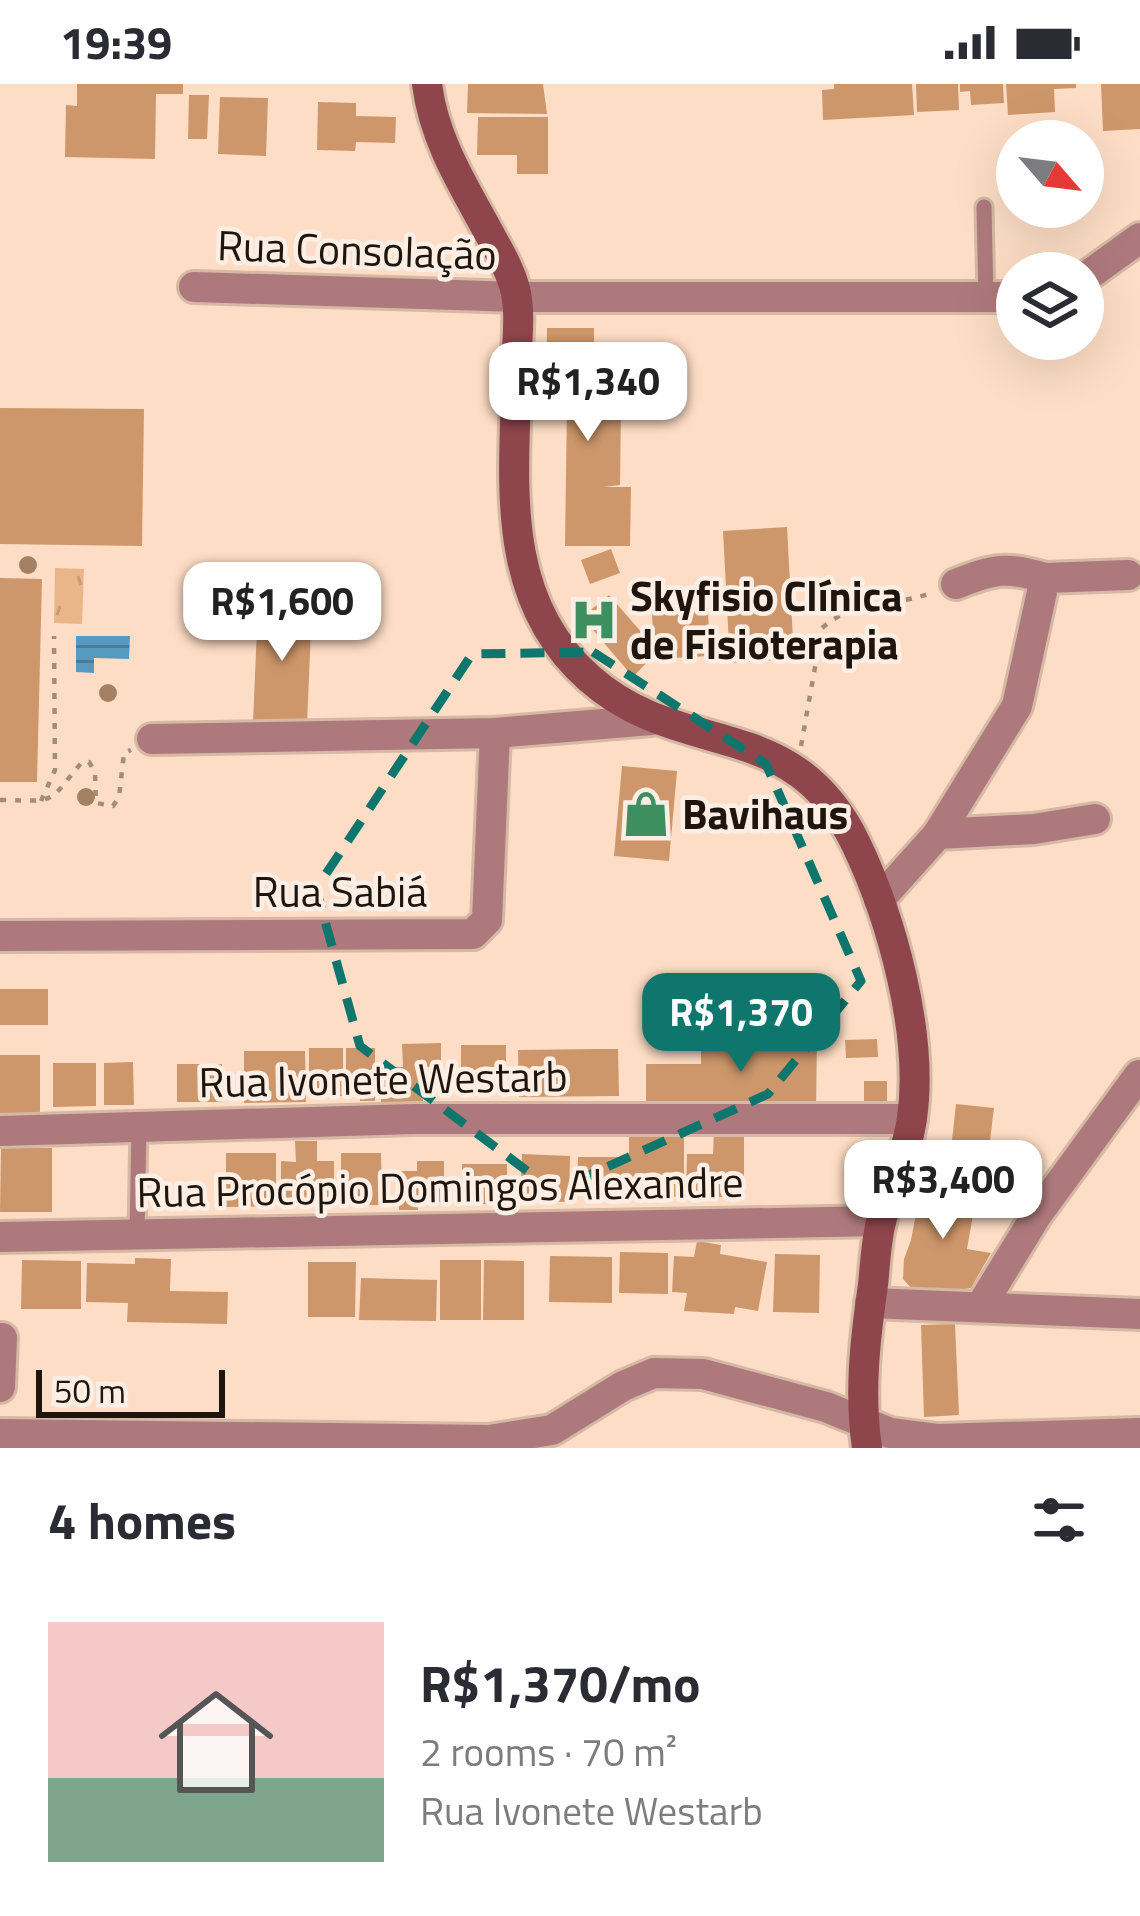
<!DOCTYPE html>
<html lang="en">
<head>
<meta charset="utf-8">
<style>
  body { margin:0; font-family:"Titillium Web",sans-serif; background:#f2f2f3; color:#2b2b33; height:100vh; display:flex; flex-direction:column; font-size:45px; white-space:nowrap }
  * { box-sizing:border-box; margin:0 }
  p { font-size:39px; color:#7c7c81 }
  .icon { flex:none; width:66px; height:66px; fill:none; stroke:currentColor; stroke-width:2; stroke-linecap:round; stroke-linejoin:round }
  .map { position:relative; height:1364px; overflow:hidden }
  .panel { display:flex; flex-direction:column; background:#fff; flex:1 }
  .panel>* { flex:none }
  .needle { width:78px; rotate:118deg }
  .fabs { position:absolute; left:996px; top:36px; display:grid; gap:24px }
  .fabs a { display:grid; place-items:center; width:108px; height:108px; border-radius:50%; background:#fff; box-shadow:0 12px 48px #0002; font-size:60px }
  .scale { position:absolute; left:36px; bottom:30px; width:189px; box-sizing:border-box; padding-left:12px; border:6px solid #1f150c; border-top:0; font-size:33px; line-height:42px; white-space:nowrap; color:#1f150c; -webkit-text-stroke:9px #fbeee5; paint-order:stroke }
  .price { position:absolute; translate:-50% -102px; padding:0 27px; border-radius:24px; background:#fff; color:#222; font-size:39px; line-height:78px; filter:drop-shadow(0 3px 6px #0008) }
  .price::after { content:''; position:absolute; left:50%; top:72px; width:36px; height:27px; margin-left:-18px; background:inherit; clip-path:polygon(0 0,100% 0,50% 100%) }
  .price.on { background:#0f766e; color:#fff }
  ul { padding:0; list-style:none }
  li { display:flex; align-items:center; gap:36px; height:300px; padding:0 48px }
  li+li { border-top:3px solid #e1e1e2 }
  li span { display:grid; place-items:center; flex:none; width:336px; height:240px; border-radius:0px; color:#555 }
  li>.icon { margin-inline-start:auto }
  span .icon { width:144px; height:144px; fill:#fffc; stroke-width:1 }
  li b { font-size:51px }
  h2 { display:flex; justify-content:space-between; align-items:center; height:144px; padding:0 48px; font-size:51px }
  .status { display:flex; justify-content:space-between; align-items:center; height:84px; padding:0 60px; background:#fff; direction:ltr }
  .status svg { height:33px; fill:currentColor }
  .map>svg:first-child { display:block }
</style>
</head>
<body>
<div class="status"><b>19:39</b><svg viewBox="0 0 49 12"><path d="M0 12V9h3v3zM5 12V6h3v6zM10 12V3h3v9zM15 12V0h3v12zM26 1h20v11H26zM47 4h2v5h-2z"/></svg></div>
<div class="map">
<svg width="1140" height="1364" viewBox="0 0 1140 1364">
  <defs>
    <pattern id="park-tufts" width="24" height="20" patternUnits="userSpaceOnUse" patternTransform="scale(3)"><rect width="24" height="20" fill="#ebb58a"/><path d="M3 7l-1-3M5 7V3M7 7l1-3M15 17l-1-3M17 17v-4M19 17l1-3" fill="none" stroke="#c99b76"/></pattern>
    <pattern id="water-rules" width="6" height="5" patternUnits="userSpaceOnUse" patternTransform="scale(3)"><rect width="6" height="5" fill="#569abf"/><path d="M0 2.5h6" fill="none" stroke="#477c9a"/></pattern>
  </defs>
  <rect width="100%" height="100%" fill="#fdddc5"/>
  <path fill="url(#park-tufts)" d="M55 484 84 485 82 540 54 539Z"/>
  <path fill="url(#water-rules)" d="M76 552H130L129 575 94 574V589L76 588Z"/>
  <g fill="#ce976b">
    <path d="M77 0H183V10H156L155 75 65 73 66 21 77 22Z"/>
    <path d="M468 0H543L547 30 467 29Z"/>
    <path d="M834 0H912L914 31 823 36 822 6 834 5Z"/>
    <path d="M916 0H958L959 26 917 28Z"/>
    <path d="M960 0H1003L1004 19 971 21 970 7 960 8Z"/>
    <path d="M1006 0H1076V4L1054 5 1055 28 1008 31Z"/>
    <path d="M1101 0H1140V45L1103 47Z"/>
    <path d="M189 11H209L207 55H188Z"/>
    <path d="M220 13 268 14 266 72 218 70Z"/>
    <path d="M318 18 356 19V32L396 33 395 59 356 58 355 67 317 66Z"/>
    <path d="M478 33H548V90H517V71H477Z"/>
    <path d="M547 244H594V323H621L620 401 604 403H631L630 462H565L567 321H546Z"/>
    <path d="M0 324 144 325 142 462 0 460Z"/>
    <path d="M787 443 794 575 730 579 723 447Z"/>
    <path d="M611 465 620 489 590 500 581 476Z"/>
    <path d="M0 494 42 495 37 698H0Z"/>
    <path d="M609 511 649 557 650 575 633 593 582 533Z"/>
    <path d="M258 520 312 521 307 640 253 639Z"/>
    <path d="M708 527 710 572 654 575 652 529Z"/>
    <path d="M622 682 677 687 669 777 614 772Z"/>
    <rect x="0" y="905" width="48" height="36"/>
    <path d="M701 953H817L816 1025 646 1020V980H701Z"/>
    <path d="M877 955 878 973 846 974 845 956Z"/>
    <path d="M441 959V983H423V1022H381V983H403L402 960Z"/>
    <rect x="461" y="961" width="45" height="35"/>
    <rect x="309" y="964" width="34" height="48"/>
    <path d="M346 964H375V1017H360V992H346Z"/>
    <path d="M597 965H618L619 1012 519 1013 518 966Z"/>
    <path d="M244 967H305L306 1018 244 1019Z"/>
    <rect x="0" y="971" width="40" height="60"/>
    <path d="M133 978 134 1021H104V979Z"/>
    <path d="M53 979H96V1022L53 1023Z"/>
    <rect x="177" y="980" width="45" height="38"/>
    <rect x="864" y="997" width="23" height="28"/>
    <path d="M956 1020 994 1024 985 1097 948 1093Z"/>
    <path d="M714 1045H744V1113H686L687 1070H713Z"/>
    <path d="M629 1049H684V1113H629L628 1085 627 1113H577L578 1073H629Z"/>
    <path d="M295 1057H317V1077H334V1119H281V1077L296 1078Z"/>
    <path d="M1 1064H52V1128H0Z"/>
    <path d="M226 1069H276V1122L226 1123Z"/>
    <path d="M341 1069H381L382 1121H341Z"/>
    <path d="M522 1070 570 1072 569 1118 520 1117Z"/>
    <path d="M417 1077H444V1118H417L418 1126H399V1087H417Z"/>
    <rect x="462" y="1080" width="45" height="40"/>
    <path d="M922 1099 977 1108 967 1165 991 1169 971 1204 933 1210 914 1207 903 1195 904 1175 911 1156Z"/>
    <path d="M697 1157 721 1161 720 1170 767 1178 758 1227 735 1223 734 1230 684 1227 687 1209 672 1208 674 1172 694 1173Z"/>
    <path d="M620 1168 668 1169V1210L619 1209Z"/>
    <path d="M775 1170 820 1171 819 1229 773 1228Z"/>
    <path d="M550 1172 612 1173V1219L549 1218Z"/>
    <path d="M135 1174 171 1175 170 1207 228 1208 227 1240 127 1238 128 1219 86 1218 87 1179 135 1180Z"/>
    <path d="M22 1176 81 1177V1225H21Z"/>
    <rect x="440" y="1176" width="41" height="60"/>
    <path d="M484 1176 524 1177V1236H483Z"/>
    <path d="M308 1178H356L355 1233H308Z"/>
    <path d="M361 1194 437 1196 436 1237 359 1236Z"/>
    <path d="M955 1240 959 1331 924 1333 921 1241Z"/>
  </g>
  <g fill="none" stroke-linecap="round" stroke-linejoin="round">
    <defs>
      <g id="service">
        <path d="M984 123 986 216"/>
        <path d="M137 1151 139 1040"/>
      </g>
      <g id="minor">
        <path d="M1083 195 1140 154"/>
        <path d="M194 203 517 213H1017"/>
        <path d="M956 500C994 485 1006 482 1045 494"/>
        <path d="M152 655 495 649 651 636"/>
        <path d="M938 750 1034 745 1095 735"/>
        <path d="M879 816 938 750 1017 622 1045 494 1128 491"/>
        <path d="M0 852 473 850 487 836 495 649"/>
        <path d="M0 1047 414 1035H912"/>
        <path d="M0 1153 881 1137"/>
        <path d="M870 1219 1140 1230"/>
        <path d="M981 1222 1036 1132 1139 991"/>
        <path d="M0 1303 2 1254"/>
        <path d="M0 1350 489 1356 552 1346 623 1302 654 1289 703 1290 826 1323 890 1349 937 1355 1140 1349"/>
      </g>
      <path id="secondary" d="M427 0C434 56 463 101 489 149 500 169 515 194 517 216 520 234 517 253 517 271 516 385 494 510 589 594 682 677 793 628 856 760 892 835 924 951 912 1034 907 1071 889 1103 881 1138 876 1158 875 1181 873 1201 865 1256 859 1309 867 1364"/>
    </defs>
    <use href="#service" stroke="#d5b9a4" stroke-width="21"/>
    <use href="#minor" stroke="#d5b9a4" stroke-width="36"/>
    <use href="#secondary" stroke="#d5b9a4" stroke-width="36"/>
    <g stroke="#a38c7a" stroke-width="4.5" stroke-dasharray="6 9" stroke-linecap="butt">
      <path d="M801 662 822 544C859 513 887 524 928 510"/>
      <path d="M0 716C59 717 46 721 82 678H89L95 688 96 719 113 722 119 713 124 669 131 666"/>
      <path d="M41 717 55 686 54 552"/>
    </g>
    <use href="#service" stroke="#ae797c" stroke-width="15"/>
    <use href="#minor" stroke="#ae797c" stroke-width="30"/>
    <use href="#secondary" stroke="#8f454c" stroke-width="30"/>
  </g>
  <g fill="#a48164">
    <circle cx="28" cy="481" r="9"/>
    <circle cx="108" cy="609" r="9"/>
    <circle cx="86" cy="713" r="9"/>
  </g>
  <path fill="none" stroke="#0f766e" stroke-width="9" stroke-dasharray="24 15" stroke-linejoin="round" d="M593 568 766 680 861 897 768 1010 554 1107 360 962 316 805 472 570Z"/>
  <defs>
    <symbol id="hospital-bare" viewBox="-9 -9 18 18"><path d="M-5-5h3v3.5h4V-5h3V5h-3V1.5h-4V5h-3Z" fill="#3d8f60" stroke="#fbeee5" stroke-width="2.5" paint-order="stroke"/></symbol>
    <symbol id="shop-bare" viewBox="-9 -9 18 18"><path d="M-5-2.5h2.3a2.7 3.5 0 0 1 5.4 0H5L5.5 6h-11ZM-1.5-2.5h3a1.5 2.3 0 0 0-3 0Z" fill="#3d8f60" stroke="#fbeee5" stroke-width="2.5" paint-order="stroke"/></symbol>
  </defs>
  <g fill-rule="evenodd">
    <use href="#hospital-bare" x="561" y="503" width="66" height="66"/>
    <use href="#shop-bare" x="613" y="697" width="66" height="66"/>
  </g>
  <g text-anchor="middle" stroke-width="9" stroke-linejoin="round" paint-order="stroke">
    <g font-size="42" fill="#1f150c" stroke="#fbeee5">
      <text transform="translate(357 166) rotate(2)" y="15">Rua Consolação</text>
      <text x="340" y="823">Rua Sabiá</text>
      <text transform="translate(383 995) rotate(-1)" y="15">Rua Ivonete Westarb</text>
      <text transform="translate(440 1103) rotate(-1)" y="15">Rua Procópio Domingos Alexandre</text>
    </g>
    <g font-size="42" font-weight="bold" fill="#1f150c" stroke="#fbeee5" text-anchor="start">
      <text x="630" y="527">Skyfisio Clínica<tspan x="630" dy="48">de Fisioterapia</tspan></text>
      <text x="682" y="745">Bavihaus</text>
    </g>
  </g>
</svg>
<div class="fabs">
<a><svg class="needle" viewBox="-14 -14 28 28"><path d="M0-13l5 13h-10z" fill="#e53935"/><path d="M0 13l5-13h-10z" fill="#7c7c81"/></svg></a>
<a><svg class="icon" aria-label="layers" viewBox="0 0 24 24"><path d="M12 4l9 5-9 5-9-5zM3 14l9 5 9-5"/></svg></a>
</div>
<div class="scale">50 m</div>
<b class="price" style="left:588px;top:360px">R$1,340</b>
<b class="price" style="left:282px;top:580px">R$1,600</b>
<b class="price on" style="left:741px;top:991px">R$1,370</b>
<b class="price" style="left:943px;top:1158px">R$3,400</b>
</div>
<section class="panel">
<h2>4 homes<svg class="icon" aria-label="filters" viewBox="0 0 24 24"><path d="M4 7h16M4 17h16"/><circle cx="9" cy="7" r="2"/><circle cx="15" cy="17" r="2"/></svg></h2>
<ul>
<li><span style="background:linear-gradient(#f6c9c9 65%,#7fa58c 0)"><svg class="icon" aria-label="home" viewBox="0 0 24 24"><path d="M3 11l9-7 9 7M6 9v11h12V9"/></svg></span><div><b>R$1,370/mo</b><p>2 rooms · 70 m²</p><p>Rua Ivonete Westarb</p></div></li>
</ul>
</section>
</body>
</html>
